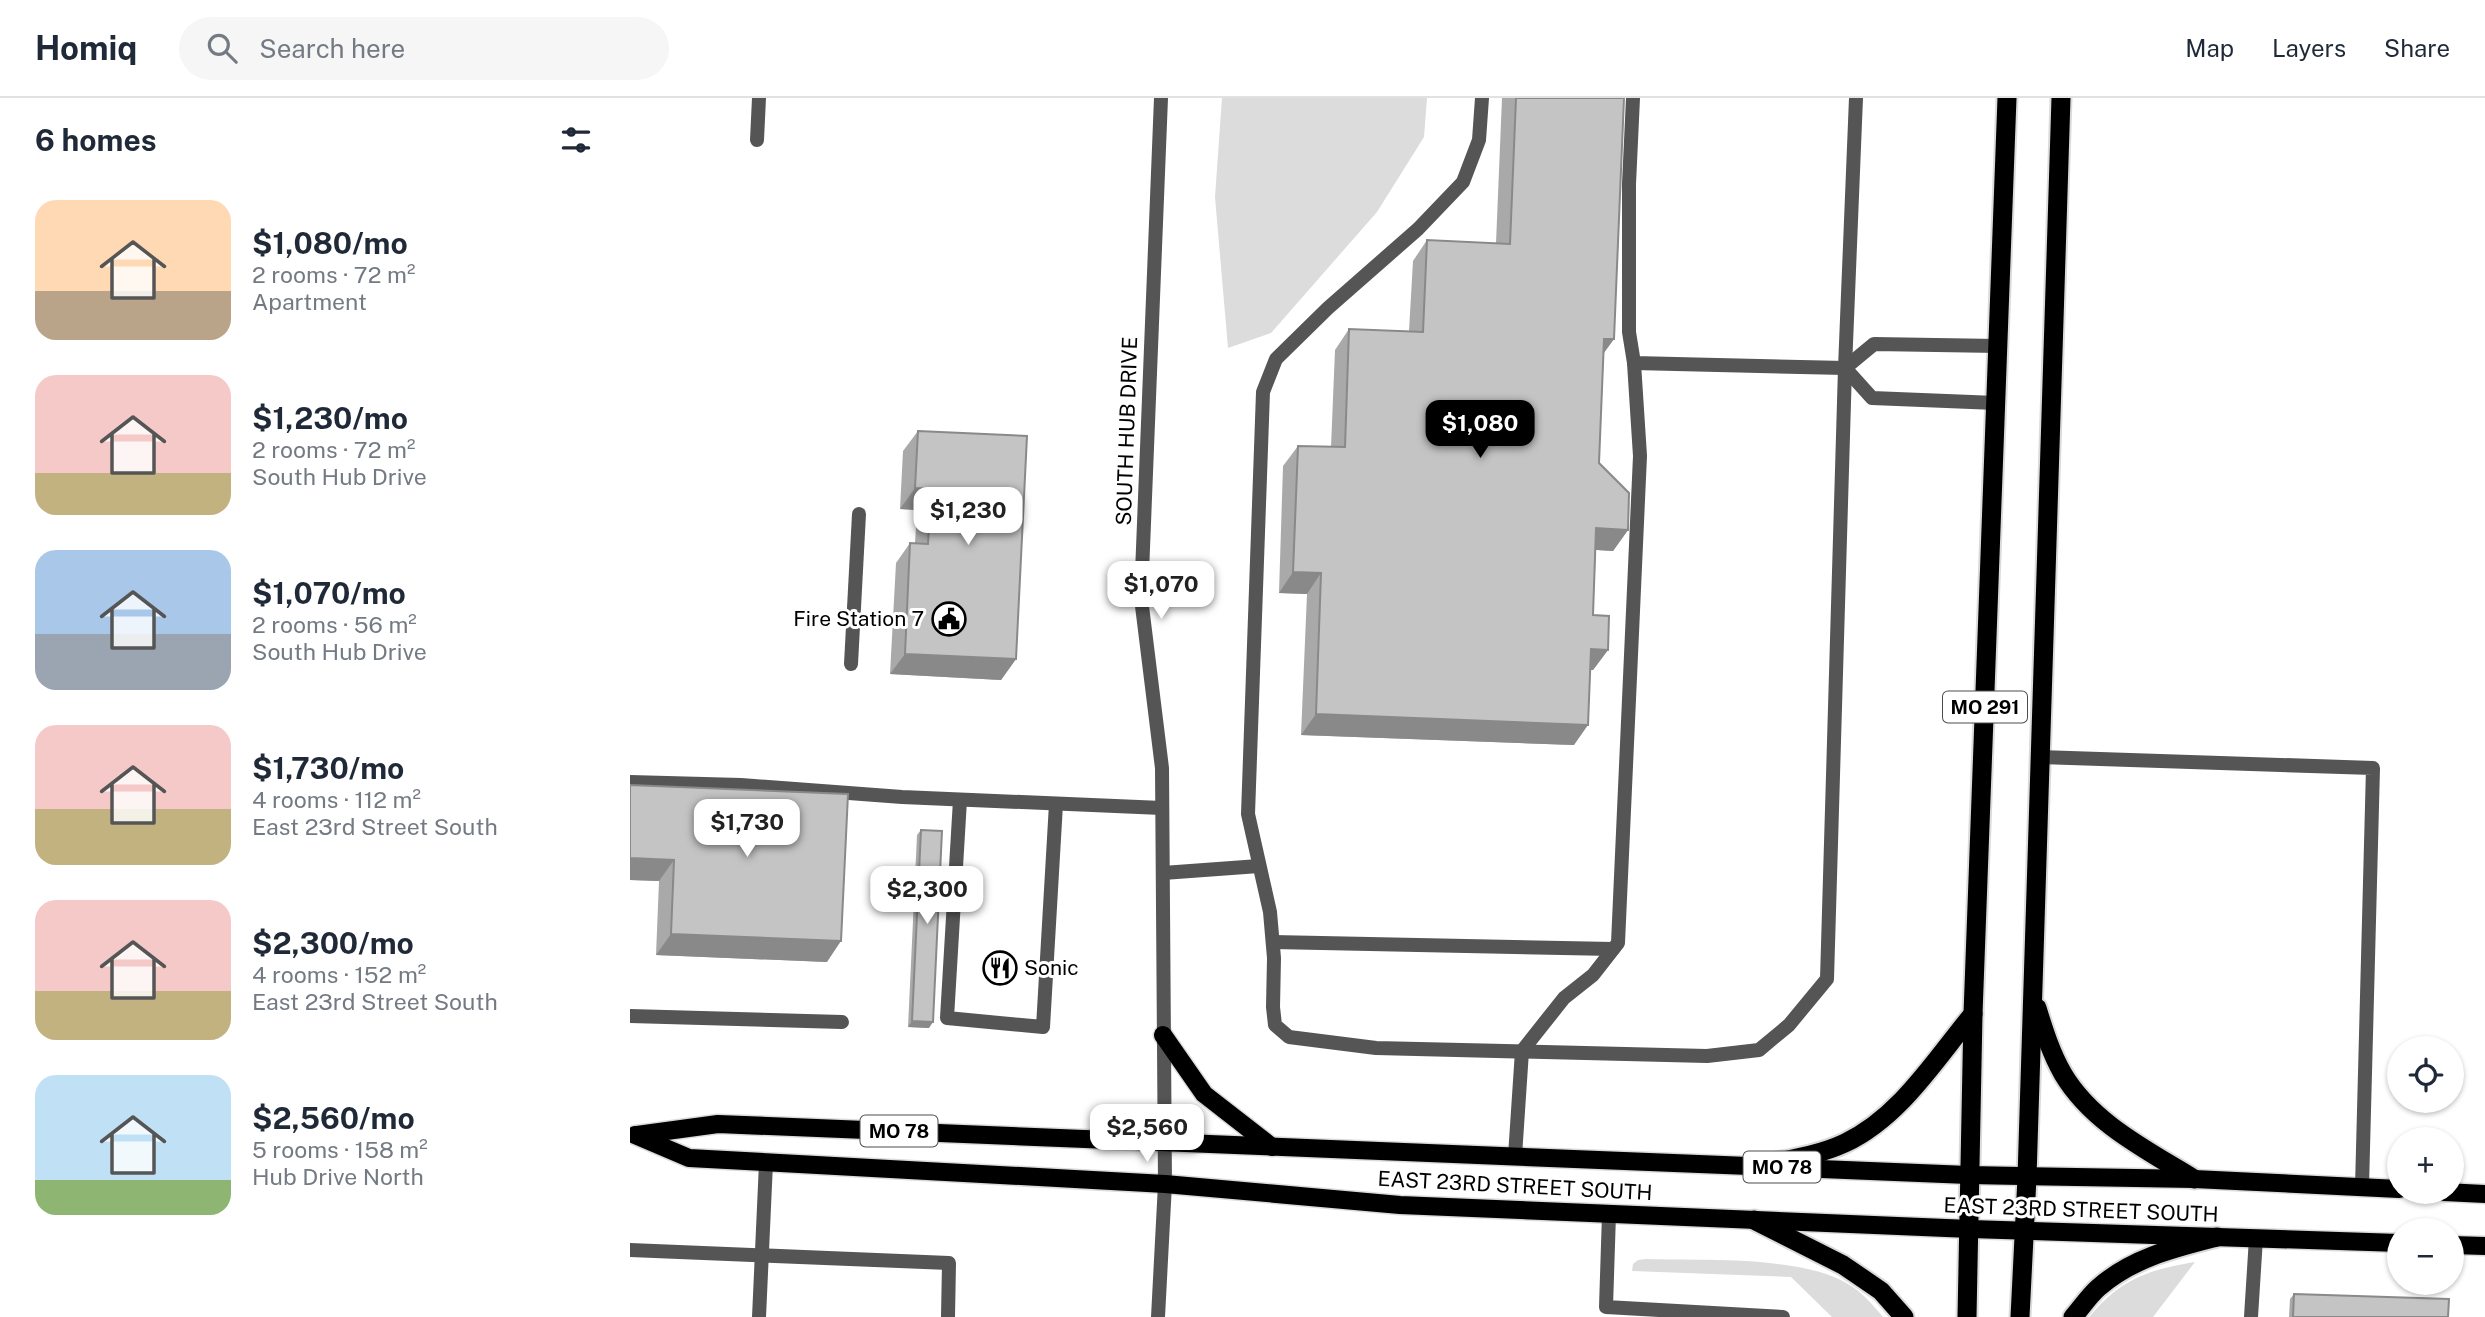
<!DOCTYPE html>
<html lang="en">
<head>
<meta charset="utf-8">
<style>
  body { margin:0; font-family:"Public Sans",sans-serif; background:#f6f6f7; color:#1f2937; height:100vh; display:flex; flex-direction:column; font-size:26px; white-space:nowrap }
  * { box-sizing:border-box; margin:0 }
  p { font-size:23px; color:#747a83 }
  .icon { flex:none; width:38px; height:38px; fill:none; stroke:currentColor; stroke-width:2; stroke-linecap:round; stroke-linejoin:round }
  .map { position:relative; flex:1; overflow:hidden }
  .drawer { display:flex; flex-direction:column; background:#fff; width:630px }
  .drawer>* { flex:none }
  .tools { position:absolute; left:1757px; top:938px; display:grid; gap:14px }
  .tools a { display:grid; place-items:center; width:77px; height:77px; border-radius:50%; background:#fff; box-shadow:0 2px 5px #0004; font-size:35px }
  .price { position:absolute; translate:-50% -60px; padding:0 16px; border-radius:14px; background:#fff; color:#222; font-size:23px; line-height:46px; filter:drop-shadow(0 2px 4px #0008) }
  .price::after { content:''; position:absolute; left:50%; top:42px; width:21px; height:16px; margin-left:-10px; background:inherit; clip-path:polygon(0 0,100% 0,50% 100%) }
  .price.active { background:#000; color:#fff }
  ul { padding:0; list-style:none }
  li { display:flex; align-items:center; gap:21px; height:175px; padding:0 35px }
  li span { display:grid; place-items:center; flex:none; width:196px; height:140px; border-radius:21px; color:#555 }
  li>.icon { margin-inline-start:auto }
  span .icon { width:84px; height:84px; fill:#fffc; stroke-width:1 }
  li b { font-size:30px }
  h2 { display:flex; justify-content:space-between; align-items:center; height:84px; padding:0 35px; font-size:30px }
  header { display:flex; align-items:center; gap:42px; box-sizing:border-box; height:98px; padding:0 35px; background:#fff; border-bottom:2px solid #e0e1e3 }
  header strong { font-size:33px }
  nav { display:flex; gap:38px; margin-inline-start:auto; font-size:24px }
  .search { width:490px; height:63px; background:#f6f6f7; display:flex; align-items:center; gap:18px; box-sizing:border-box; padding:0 24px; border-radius:38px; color:#747a83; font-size:26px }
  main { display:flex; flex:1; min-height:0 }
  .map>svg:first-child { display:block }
</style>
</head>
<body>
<header>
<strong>Homiq</strong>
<div class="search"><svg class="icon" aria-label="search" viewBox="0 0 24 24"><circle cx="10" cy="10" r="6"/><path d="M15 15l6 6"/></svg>Search here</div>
<nav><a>Map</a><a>Layers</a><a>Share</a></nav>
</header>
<main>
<section class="drawer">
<h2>6 homes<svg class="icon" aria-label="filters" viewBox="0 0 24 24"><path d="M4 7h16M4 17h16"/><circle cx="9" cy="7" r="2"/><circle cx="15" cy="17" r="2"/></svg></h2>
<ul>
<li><span style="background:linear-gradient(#ffd9b3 65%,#b9a48a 0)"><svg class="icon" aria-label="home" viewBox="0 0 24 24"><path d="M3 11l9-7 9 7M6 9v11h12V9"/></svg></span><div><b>$1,080/mo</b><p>2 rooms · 72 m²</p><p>Apartment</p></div></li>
<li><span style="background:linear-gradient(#f6c9c9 70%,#c2b280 0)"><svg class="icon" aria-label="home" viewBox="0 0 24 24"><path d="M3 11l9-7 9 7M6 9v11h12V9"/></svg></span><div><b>$1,230/mo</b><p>2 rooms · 72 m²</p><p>South Hub Drive</p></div></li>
<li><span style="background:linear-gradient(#a9c7e8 60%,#9aa5b1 0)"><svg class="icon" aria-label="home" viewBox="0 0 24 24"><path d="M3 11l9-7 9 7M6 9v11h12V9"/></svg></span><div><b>$1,070/mo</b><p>2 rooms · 56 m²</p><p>South Hub Drive</p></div></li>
<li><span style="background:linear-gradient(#f6c9c9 60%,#c2b280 0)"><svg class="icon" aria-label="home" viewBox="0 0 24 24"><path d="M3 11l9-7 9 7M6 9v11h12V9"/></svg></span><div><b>$1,730/mo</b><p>4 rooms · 112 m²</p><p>East 23rd Street South</p></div></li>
<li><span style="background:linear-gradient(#f6c9c9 65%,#c2b280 0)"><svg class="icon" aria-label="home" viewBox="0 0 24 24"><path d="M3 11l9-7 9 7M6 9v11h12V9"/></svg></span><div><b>$2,300/mo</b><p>4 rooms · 152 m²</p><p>East 23rd Street South</p></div></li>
<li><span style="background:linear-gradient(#bfe0f5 75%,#8fb573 0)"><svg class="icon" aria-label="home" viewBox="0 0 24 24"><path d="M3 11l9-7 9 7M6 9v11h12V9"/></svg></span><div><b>$2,560/mo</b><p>5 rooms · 158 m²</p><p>Hub Drive North</p></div></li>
</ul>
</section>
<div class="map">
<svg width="1855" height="1219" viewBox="0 0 1855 1219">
  <rect width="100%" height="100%" fill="#fff"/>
  <g fill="#dcdcdc">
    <path d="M592 0H797L794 39 747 114 641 235 598 250 585 99Z"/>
    <path d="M1016 1161C1072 1163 1170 1157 1218 1186 1232 1194 1243 1207 1253 1219H1202L1161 1179 1002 1173 1003 1166 1008 1162Z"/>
    <path d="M1565 1164 1523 1219H1459C1491 1181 1517 1172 1565 1164Z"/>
  </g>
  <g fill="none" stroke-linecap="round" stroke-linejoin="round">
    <defs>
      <g id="primary">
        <path d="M533 937 574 996 642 1049"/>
        <path d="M5 1037 59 1060 535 1086 770 1107 1340 1131 1769 1145"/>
        <path d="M7 1037 88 1026 1338 1077 1564 1081 1769 1091"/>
        <path d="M1814 1094 1855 1096"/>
        <path d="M1822 1147 1855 1148"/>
      </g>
      <g id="trunk">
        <path d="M1407 910C1414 933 1421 955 1433 976 1462 1025 1517 1052 1564 1081"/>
        <path d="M1126 1068C1156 1062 1187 1058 1215 1045 1270 1019 1305 962 1343 916"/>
        <path d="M1124 1122 1213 1167 1251 1193 1274 1219"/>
        <path d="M1337 1219 1343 916 1377 0"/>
        <path d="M1390 1219 1397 1079 1431 0"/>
        <path d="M1443 1219C1451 1210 1459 1198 1468 1190 1502 1160 1544 1150 1587 1139"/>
      </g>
    </defs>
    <use href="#primary" stroke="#dbdbdb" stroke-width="21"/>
    <use href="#trunk" stroke="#dbdbdb" stroke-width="23"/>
    <g stroke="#555" stroke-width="14">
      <path d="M852 0 849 42 833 84 788 131 698 210 646 261 633 294 618 716 640 814 644 860 643 909 645 927 659 939 746 950 1077 958 1129 952 1159 927 1197 881 1215 270 1226 0"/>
      <path d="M1003 0 999 86V234L1004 265 1215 270"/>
      <path d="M1366 305 1242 300 1215 270 1244 246 1368 248"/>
      <path d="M221 566 229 416"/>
      <path d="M1410 659 1743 670 1732 1089"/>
      <path d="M0 684 111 687 272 699 532 710"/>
      <path d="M330 702 317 920 413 929 426 706"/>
      <path d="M533 775 629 768"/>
      <path d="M643 844 983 851"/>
      <path d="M0 918 212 924"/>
      <path d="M885 1058 892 953 934 900 963 877 988 845 1010 358 1004 265"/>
      <path d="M979 1116 976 1209 1153 1219"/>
      <path d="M0 1152 319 1165 318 1219"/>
      <path d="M129 1219 136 1065"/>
      <path d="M1621 1219 1626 1140"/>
    </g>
    <g stroke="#555" stroke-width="14">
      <path d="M127 42 129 0"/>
      <path d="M528 1219 535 1086 532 670 511 500 531 0"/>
    </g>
    <use href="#primary" stroke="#000" stroke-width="18"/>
    <use href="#trunk" stroke="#000" stroke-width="19"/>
  </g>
  <g fill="#a9a9a9">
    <path d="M872 0H994L984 241 974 255 969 365 998 432 983 453 966 452 963 517 978 552 963 572H960L944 647 671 637 677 496 649 495 653 368 668 348 701 349 705 252 719 231 779 233 783 163 797 142 866 145Z"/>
    <path d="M288 333 386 561 371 582 260 576 266 465 280 445H285L287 412 270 411 273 353Z"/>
    <path d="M0 687 197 864 26 857 29 783 0 782Z"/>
    <path d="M291 732 299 930 278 929 287 737Z"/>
    <path d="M1664 1196 1818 1219H1659L1660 1201Z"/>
  </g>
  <g fill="#898989">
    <path d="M974 241H984L969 261Z"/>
    <path d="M285 390 301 391 287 412 270 411Z"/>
    <path d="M966 430 998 432 983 453 952 451Z"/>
    <path d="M663 474 691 475 677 496 649 495Z"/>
    <path d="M961 551 978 552 963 572H947Z"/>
    <path d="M275 556 386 561 371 582 260 576Z"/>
    <path d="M686 616 958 627 944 647 671 637Z"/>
    <path d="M0 760 44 762 29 783 0 782Z"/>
    <path d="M41 836 211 843 197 864 26 857Z"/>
    <path d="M282 923 303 924 299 930 278 929Z"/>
  </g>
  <g fill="#c4c4c4" stroke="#898989" stroke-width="2">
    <path d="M886 0H994L984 241H974L969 365 999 395 998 432 966 430 963 517 979 518 978 552 961 551 958 627 686 616 691 475 663 474 668 348 715 349 719 231 793 234 797 142 880 146Z"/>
    <path d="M288 333 397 338 386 561 275 556 280 445 298 446 301 391 285 390Z"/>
    <path d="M0 687 218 696 211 843 41 836 44 762 0 760Z"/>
    <path d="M291 732 312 733 303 924 282 923Z"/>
    <path d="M1664 1196 1819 1201 1818 1219H1663Z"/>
  </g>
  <defs>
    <symbol id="civic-ring" viewBox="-11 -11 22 22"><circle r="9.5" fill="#fff" stroke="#000" stroke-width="1.5"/><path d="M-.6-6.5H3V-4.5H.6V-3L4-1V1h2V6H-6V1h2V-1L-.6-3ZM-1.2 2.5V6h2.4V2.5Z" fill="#000"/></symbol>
    <symbol id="restaurant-ring" viewBox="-11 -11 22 22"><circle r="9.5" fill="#fff" stroke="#000" stroke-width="1.5"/><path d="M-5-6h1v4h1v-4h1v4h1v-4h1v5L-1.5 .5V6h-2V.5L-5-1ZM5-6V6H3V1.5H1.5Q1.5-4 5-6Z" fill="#000"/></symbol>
  </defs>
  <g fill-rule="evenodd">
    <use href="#civic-ring" x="300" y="502" width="38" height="38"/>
    <use href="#restaurant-ring" x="351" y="851" width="38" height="38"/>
  </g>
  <g text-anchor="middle" stroke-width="6" stroke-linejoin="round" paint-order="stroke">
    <g fill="#fff" stroke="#4c4c4c" stroke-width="2">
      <rect x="1313" y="593.5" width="84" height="31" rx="5"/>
      <rect x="230.5" y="1017.5" width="77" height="31" rx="5"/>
      <rect x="1113.5" y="1053.5" width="77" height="31" rx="5"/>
    </g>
    <g font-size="19" font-weight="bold" fill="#000">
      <text x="1355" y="616">MO 291</text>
      <text x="269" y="1040">MO 78</text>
      <text x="1152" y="1076">MO 78</text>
    </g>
    <g font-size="21" fill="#000" stroke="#fff">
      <text transform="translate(497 333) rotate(-88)" y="7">SOUTH HUB DRIVE</text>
      <text transform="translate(885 1088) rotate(3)" y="7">EAST 23RD STREET SOUTH</text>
      <text transform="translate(1451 1112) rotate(2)" y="7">EAST 23RD STREET SOUTH</text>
    </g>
    <g font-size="21" fill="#000" stroke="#fff" text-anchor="end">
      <text x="294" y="528">Fire Station 7</text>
      <text x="394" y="877" text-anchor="start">Sonic</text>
    </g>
  </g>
</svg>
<div class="tools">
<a><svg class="icon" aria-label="locate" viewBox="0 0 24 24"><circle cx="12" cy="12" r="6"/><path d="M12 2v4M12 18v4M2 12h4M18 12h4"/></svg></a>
<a>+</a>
<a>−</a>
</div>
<b class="price active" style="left:850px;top:362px">$1,080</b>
<b class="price" style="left:338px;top:449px">$1,230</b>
<b class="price" style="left:531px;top:523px">$1,070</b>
<b class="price" style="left:117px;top:761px">$1,730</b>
<b class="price" style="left:297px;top:828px">$2,300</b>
<b class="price" style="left:517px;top:1066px">$2,560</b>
</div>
</main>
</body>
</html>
